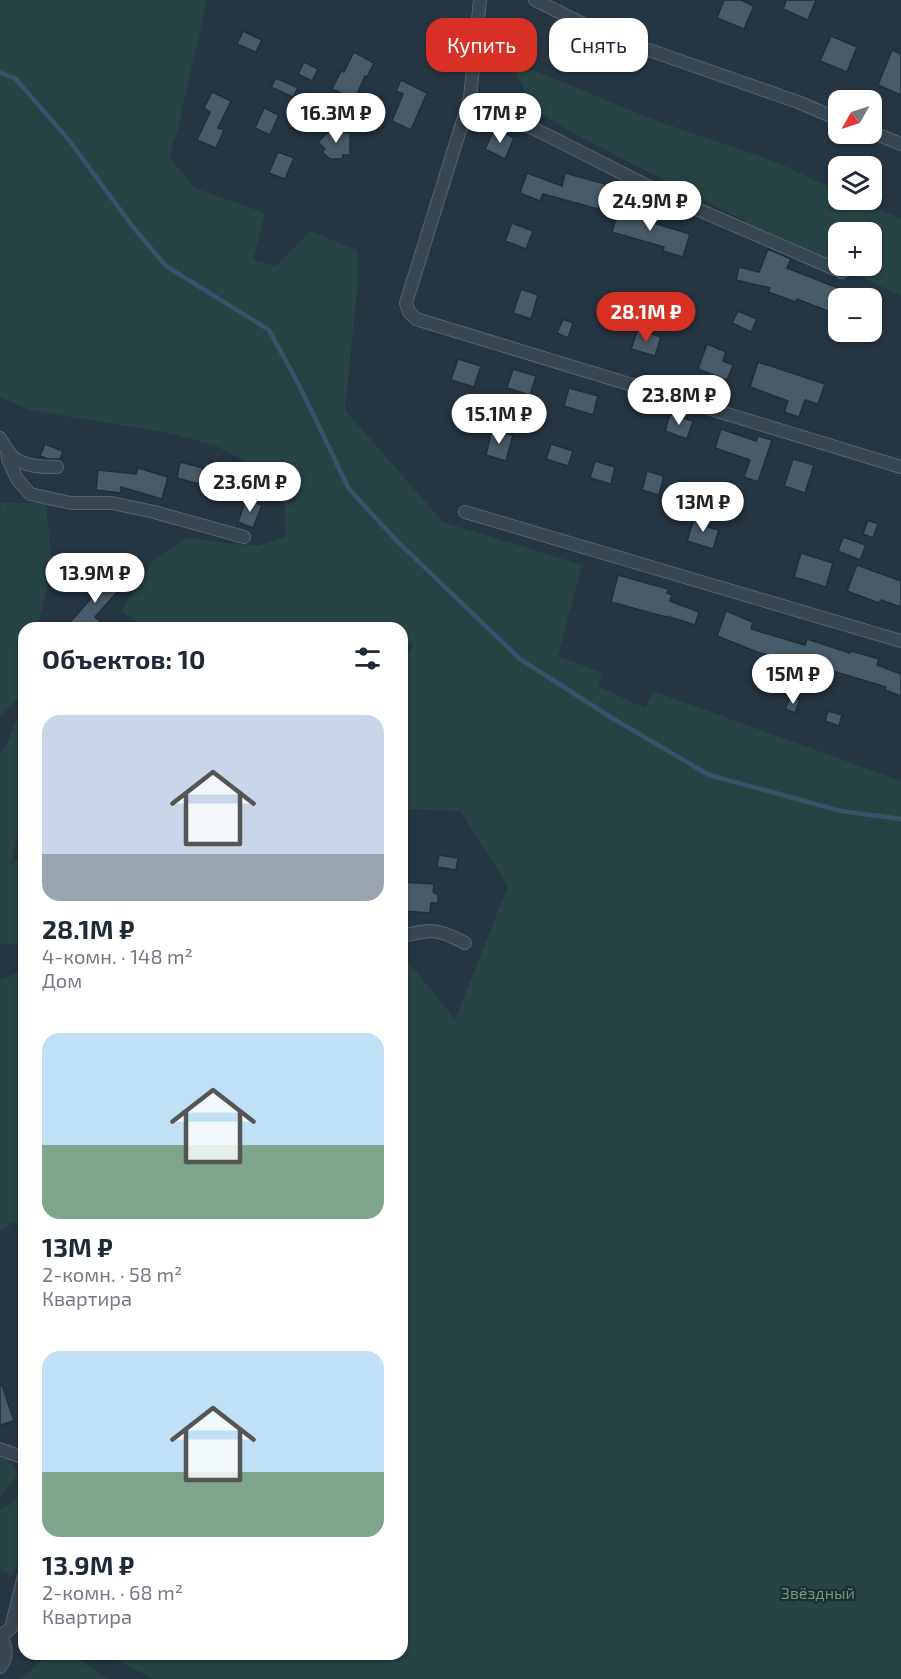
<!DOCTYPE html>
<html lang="ru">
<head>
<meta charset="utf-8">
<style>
  body { margin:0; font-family:"Exo 2",sans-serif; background:#f6f6f7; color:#1f2937; height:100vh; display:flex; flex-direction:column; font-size:22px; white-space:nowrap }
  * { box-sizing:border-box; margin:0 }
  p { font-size:20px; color:#747a83 }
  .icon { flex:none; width:33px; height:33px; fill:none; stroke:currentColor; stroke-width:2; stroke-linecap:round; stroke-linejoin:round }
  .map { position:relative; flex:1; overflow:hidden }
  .details { position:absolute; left:18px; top:622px; width:390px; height:1038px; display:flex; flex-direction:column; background:#fff; border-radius:18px; box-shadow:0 2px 4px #0004 }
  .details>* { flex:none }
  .hud { position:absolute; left:426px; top:18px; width:384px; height:54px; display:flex; gap:12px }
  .needle { width:39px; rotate:231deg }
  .tools { position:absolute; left:828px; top:90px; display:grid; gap:12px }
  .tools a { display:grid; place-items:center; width:54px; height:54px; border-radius:12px; background:#fff; box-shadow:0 2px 4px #0004; font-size:30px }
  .price { position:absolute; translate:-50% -51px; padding:0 14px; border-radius:21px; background:#fff; color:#222; font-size:20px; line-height:39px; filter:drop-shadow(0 2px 3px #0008) }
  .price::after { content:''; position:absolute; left:50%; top:36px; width:18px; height:14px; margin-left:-9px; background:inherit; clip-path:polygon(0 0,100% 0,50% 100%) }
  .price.active { background:#d93025; color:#fff }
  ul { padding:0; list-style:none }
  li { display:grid; align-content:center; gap:12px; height:318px; padding:0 24px }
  li span { display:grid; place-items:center; height:186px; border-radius:18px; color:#555 }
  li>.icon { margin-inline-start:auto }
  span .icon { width:108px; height:108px; fill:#fffc; stroke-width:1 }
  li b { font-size:26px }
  h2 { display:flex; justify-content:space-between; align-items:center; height:72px; padding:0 24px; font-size:26px }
  .chip { padding:0 21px; border-radius:18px; background:#fff; box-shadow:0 2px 4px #0004; font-size:21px; line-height:54px }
  .chip.active { background:#d93025; color:#fff }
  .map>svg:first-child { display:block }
</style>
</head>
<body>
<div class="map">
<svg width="901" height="1679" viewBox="0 0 901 1679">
  <rect width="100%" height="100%" fill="#253542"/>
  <g fill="#274343" fill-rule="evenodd">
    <path d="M0 0H207L177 132 169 157 195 188 265 213 253 260 276 266 310 231 357 250 358 281 345 410 443 522 582 565 558 656 603 673 598 686 645 708 653 691 901 781V1679H153L108 1655 402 1654V968L407 961 455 1019 508 886 460 811 402 809V668L413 645 402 643V628H146L121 611 153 561 186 538 258 546 286 536 283 481 216 446 173 434 28 410 0 397Z"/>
    <path d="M507 59 657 121 776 162 838 191V200H858L901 219V296L760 229 584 139 538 112ZM838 232H872V266H838Z"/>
    <path d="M1 503H46L52 568 37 628H24V692L0 717V511Z"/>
    <path d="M24 710V820L20 822 11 864 24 855V945L0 944V754L6 747 15 723Z"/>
    <path d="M24 970V1225L12 1222 0 1232V980Z"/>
    <path d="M0 1454 10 1460 18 1474 0 1498Z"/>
    <path d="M24 1494V1549L11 1577 0 1567V1510Z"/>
    <path d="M76 1657 107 1679H21L42 1661Z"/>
  </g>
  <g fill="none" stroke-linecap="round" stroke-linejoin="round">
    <path stroke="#38546a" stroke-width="4.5" d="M0 73 15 78 68 139 133 227 166 266 269 330 300 387 349 489 397 541 520 659 612 718 709 775 841 811 901 819"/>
  </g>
  <g fill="#495b68" stroke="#202e39" stroke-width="1.5">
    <path d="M724 0H741L754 6 744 29 717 18Z"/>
    <path d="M786 0H816L808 20 783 9Z"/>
    <path d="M243 31 262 40 256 52 237 44Z"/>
    <path d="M831 36 857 47 847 72 820 61Z"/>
    <path d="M892 50 901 54V95L878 85Z"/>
    <path d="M354 52 374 63 367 77 365 76 355 99 332 89 341 71 344 72Z"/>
    <path d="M304 62 318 69 312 81 298 74Z"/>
    <path d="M276 78 298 88 293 97 271 87Z"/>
    <path d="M401 80 427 93 411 130 392 121 403 94 396 91Z"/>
    <path d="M212 92 231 101 218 128 224 130 216 148 197 140 210 112 204 108Z"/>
    <path d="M264 108 279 115 270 135 255 128Z"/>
    <path d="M333 127 342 132 350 133V155H343L342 159H330L322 152 325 149 318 142Z"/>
    <path d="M495 128 514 138 505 159 485 149Z"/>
    <path d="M278 152 294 158 285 179 269 173Z"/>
    <path d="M527 173 562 186 565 173 605 184 598 209 543 194 540 201 520 193Z"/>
    <path d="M620 207 654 217 653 223 690 234 683 257 663 251 664 247 612 232Z"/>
    <path d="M512 223 533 231 526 249 505 241Z"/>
    <path d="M768 249 791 259 787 268 864 298H838V315L797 299 796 302 768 292 770 288 736 280 739 267 759 272Z"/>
    <path d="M521 289 538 295 531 319 513 313Z"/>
    <path d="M738 311 757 319 751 332 732 323Z"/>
    <path d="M563 319 573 323 568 338 557 333Z"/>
    <path d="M638 329 661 337 655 356 631 349Z"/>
    <path d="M707 344 726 352 723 361 733 365 727 380 698 369Z"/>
    <path d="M458 359 481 366 474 387 451 380Z"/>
    <path d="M758 362 825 384 818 404 805 400 799 417 784 412 788 401 750 387Z"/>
    <path d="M513 369 536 376 530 395 507 388Z"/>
    <path d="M569 388 598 396 593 415 564 406Z"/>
    <path d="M670 414 693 421 687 439 665 431Z"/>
    <path d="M721 429 756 441 758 436 772 440 758 482 744 477 750 460 715 448Z"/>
    <path d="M492 430 513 435 506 461 486 455Z"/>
    <path d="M45 444 63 451 60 459H48L40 456Z"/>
    <path d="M551 444 573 451 568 466 546 459Z"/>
    <path d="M793 459 814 465 805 493 784 486Z"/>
    <path d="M595 461 615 467 611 484 590 478Z"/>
    <path d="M180 462 203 468 199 484 177 478Z"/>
    <path d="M138 468 168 477 162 499 121 487V493L96 490 98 470 136 474Z"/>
    <path d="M647 471 664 476 659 495 642 490Z"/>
    <path d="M246 499 262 505 253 528 238 522Z"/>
    <path d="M695 516 710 521 708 527 719 530 713 549 687 541Z"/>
    <path d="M868 520 878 524 873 538 863 534Z"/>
    <path d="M843 537 866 545 860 560 838 551Z"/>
    <path d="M801 553 833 563 826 587 794 577Z"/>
    <path d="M857 565 901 581V607L881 600 879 603 847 591Z"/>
    <path d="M101 573 119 590 95 617 108 628H65L94 595 87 588Z"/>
    <path d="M618 575 668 589 667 593 672 595 670 601 699 612 695 625 667 616 666 617 611 602Z"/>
    <path d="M726 611 753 622 751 629 805 645 807 639 850 653 851 651 879 659 877 665 901 674V696L885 690 886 687 829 670 828 673 786 660 757 652 717 636Z"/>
    <path d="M791 696 800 700 795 713 785 709Z"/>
    <path d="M828 711 842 715 839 726 825 721Z"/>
    <path d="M439 855 458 858 456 870 437 867Z"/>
    <path d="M402 882 434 884 433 892 438 895V903H431L430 913 402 911Z"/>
    <path d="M0 1385H2L14 1421 0 1425Z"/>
  </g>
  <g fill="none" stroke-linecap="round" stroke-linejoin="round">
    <defs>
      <g id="minor">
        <path d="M480 0 470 98 406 303 409 312 416 319 901 467"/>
        <path d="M535 0 603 34 798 102 838 119"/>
        <path d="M470 98 549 136 669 197 842 272"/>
        <path d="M872 132 901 144"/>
        <path d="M0 438C3 444 7 450 11 455 22 467 43 467 57 467"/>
        <path d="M7 449 8 459 17 479 30 494 71 503H112L154 512 244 537"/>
        <path d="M465 512 901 641"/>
        <path d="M402 936C432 929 437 928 465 943"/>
        <path d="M0 1449 24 1458"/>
        <path d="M0 1636C7 1645 8 1658 0 1667"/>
        <path d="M1 1636 11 1628 24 1576"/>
      </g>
    </defs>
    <use href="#minor" stroke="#57646f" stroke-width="14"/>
    <use href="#minor" stroke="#394752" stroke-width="12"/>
  </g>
  <g text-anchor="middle" stroke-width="4.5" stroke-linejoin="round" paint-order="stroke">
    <g font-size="16" fill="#6c9e71" stroke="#1e2c37">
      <text x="818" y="1599">Звёздный</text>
    </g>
  </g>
</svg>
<div class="tools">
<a><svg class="needle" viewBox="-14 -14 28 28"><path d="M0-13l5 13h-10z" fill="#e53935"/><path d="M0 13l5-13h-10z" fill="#747a83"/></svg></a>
<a><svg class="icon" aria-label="layers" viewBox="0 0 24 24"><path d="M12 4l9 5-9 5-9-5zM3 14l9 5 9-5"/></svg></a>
<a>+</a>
<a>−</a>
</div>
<b class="price" style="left:336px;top:144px">16.3M ₽</b>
<b class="price" style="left:500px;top:144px">17M ₽</b>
<b class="price" style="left:650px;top:232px">24.9M ₽</b>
<b class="price active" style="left:646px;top:343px">28.1M ₽</b>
<b class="price" style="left:679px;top:426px">23.8M ₽</b>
<b class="price" style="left:499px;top:445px">15.1M ₽</b>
<b class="price" style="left:250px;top:513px">23.6M ₽</b>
<b class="price" style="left:703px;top:533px">13M ₽</b>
<b class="price" style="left:95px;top:604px">13.9M ₽</b>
<b class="price" style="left:793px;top:705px">15M ₽</b>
<div class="hud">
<a class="chip active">Купить</a>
<a class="chip">Снять</a>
</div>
<section class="details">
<h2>Объектов: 10<svg class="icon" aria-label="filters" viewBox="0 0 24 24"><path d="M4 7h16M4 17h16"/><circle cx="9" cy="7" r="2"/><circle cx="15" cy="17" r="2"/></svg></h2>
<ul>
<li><span style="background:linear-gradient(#c9d6e8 75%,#9aa5b1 0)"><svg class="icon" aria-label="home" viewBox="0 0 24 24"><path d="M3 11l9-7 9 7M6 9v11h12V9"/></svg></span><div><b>28.1M ₽</b><p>4-комн. · 148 m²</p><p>Дом</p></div></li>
<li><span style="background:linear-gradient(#bfe0f5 60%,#7fa58c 0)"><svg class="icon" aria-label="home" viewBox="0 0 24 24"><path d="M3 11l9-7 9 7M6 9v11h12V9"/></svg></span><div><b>13M ₽</b><p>2-комн. · 58 m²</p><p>Квартира</p></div></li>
<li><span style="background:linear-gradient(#bfe0f5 65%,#7fa58c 0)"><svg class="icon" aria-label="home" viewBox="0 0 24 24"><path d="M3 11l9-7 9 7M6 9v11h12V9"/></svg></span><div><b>13.9M ₽</b><p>2-комн. · 68 m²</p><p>Квартира</p></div></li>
</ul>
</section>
</div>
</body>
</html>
